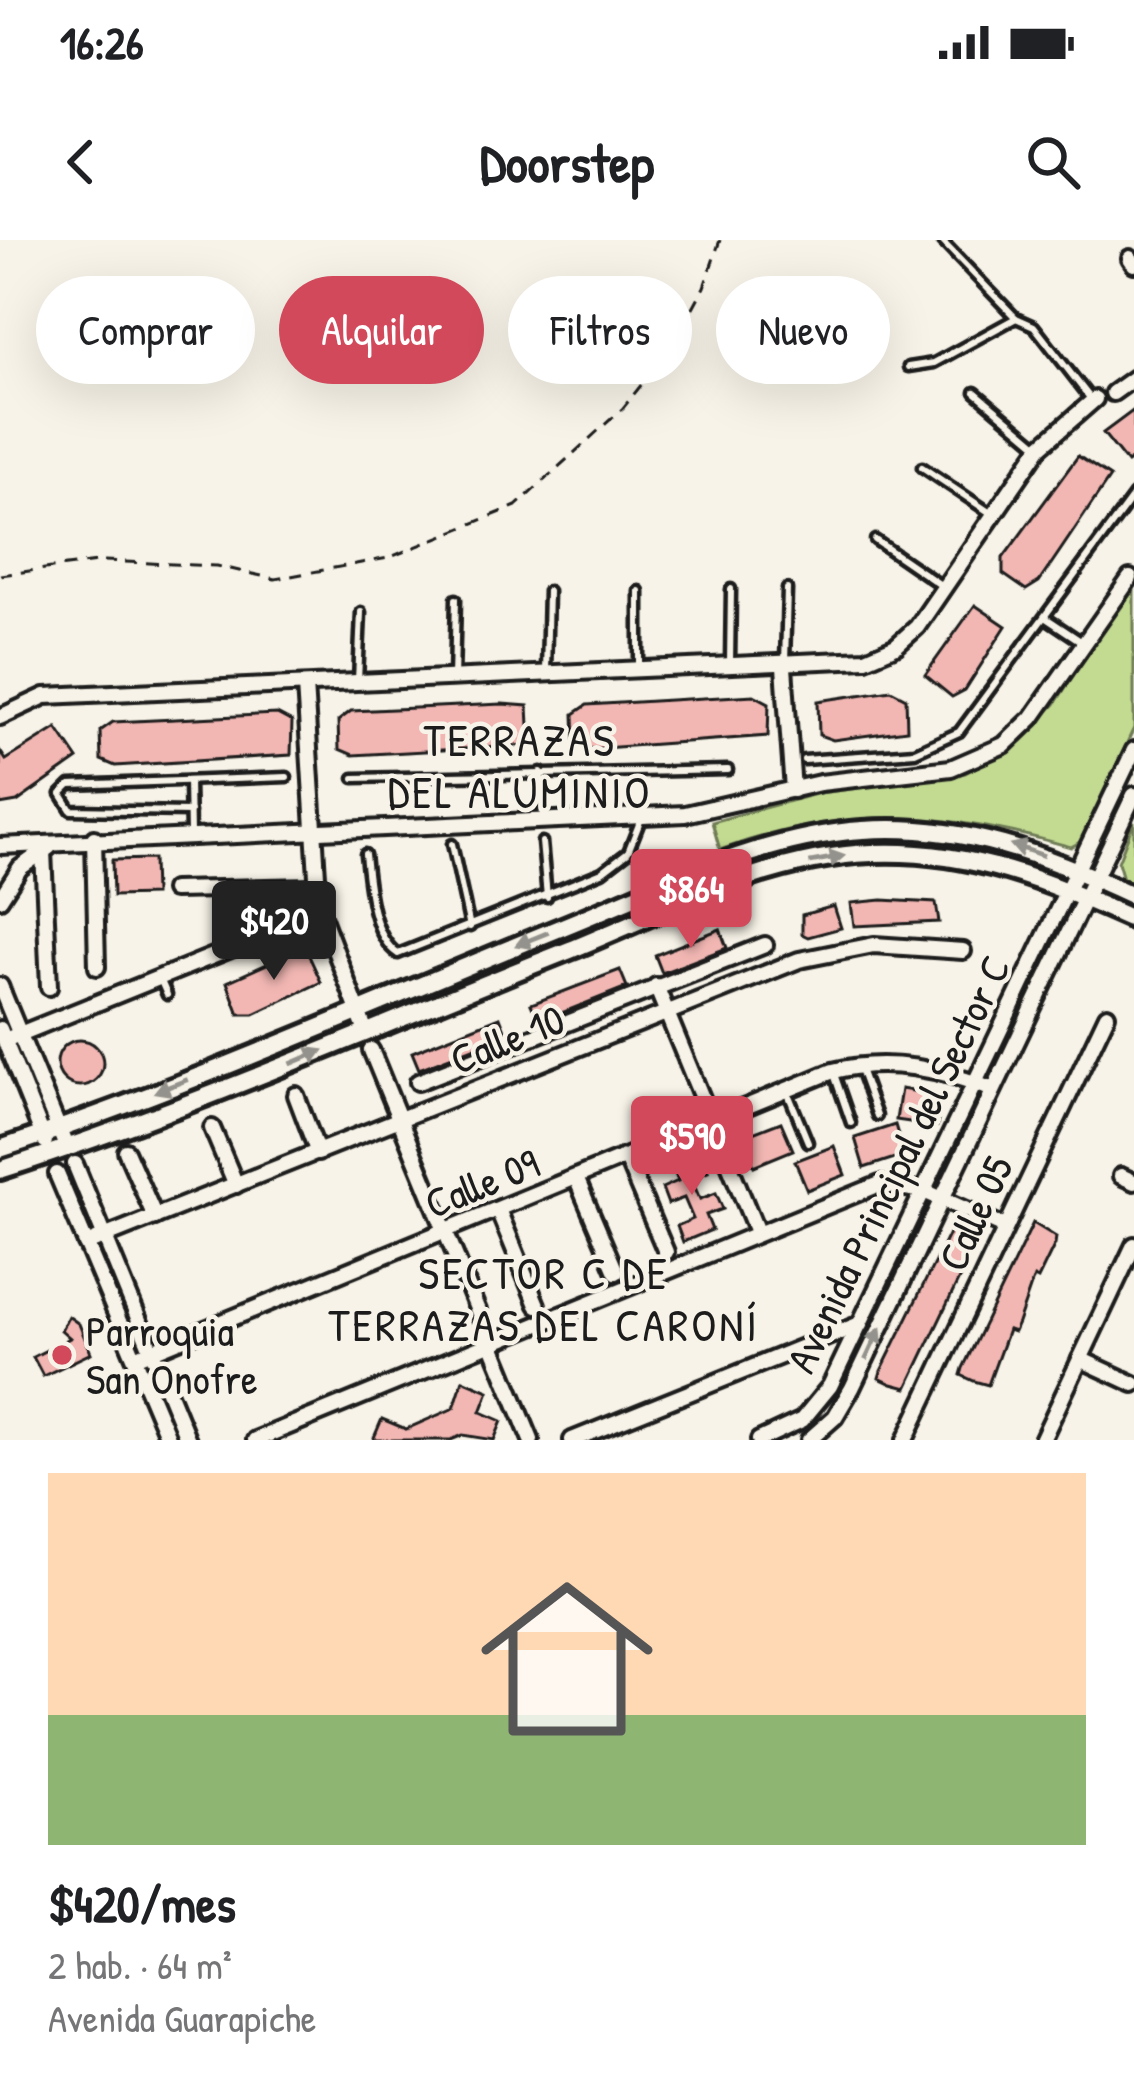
<!DOCTYPE html>
<html lang="es">
<head>
<meta charset="utf-8">
<style>
  body { margin:0; font-family:"Patrick Hand",sans-serif; background:#f6f6f6; color:#202124; height:100vh; display:flex; flex-direction:column; font-size:45px; white-space:nowrap }
  * { box-sizing:border-box; margin:0 }
  p { font-size:39px; color:#757577 }
  .icon { flex:none; width:66px; height:66px; fill:none; stroke:currentColor; stroke-width:2; stroke-linecap:round; stroke-linejoin:round }
  .map { position:relative; height:1200px; overflow:hidden }
  .sheet { display:flex; flex-direction:column; background:#fff; flex:1 }
  .sheet>* { flex:none }
  .guide { position:absolute; left:36px; top:36px; width:1062px; height:108px; display:flex; gap:24px }
  .price { position:absolute; translate:-50% -102px; padding:0 27px; border-radius:12px; background:#d1495b; color:#fff; font-size:39px; line-height:78px; filter:drop-shadow(0 3px 6px #0008) }
  .price::after { content:''; position:absolute; left:50%; top:72px; width:36px; height:27px; margin-left:-18px; background:inherit; clip-path:polygon(0 0,100% 0,50% 100%) }
  .price.selected { background:#222; color:#fff }
  ul { padding:0; list-style:none }
  li { display:grid; align-content:center; gap:24px; height:636px; padding:0 48px }
  li span { display:grid; place-items:center; height:372px; border-radius:0px; color:#555 }
  li>.icon { margin-inline-start:auto }
  span .icon { width:216px; height:216px; fill:#fffc; stroke-width:1 }
  li b { font-size:51px }
  .pill { padding:0 42px; border-radius:54px; background:#fff; box-shadow:0 12px 48px #0002; font-size:42px; line-height:108px }
  .pill.selected { background:#d1495b; color:#fff }
  .status { display:flex; justify-content:space-between; align-items:center; height:84px; padding:0 60px; background:#fff; direction:ltr }
  .status svg { height:33px; fill:currentColor }
  header { display:flex; justify-content:space-between; align-items:center; height:156px; padding:0 48px; background:#fff; font-size:54px; font-weight:700 }
  .map>svg:first-child { display:block }
</style>
</head>
<body>
<div class="status"><b>16:26</b><svg viewBox="0 0 49 12"><path d="M0 12V9h3v3zM5 12V6h3v6zM10 12V3h3v9zM15 12V0h3v12zM26 1h20v11H26zM47 4h2v5h-2z"/></svg></div>
<header><svg class="icon" aria-label="back" viewBox="0 0 24 24"><path d="M15 5l-7 7 7 7"/></svg>Doorstep<svg class="icon" aria-label="search" viewBox="0 0 24 24"><circle cx="10" cy="10" r="6"/><path d="M15 15l6 6"/></svg></header>
<div class="map">
<svg width="1134" height="1200" viewBox="0 0 1134 1200">
  <rect width="100%" height="100%" fill="#f7f3e8"/>
  <filter id="ink" filterUnits="userSpaceOnUse"><feTurbulence type="fractalNoise" baseFrequency=".00833" numOctaves="2"/><feDisplacementMap in="SourceGraphic" scale="24" xChannelSelector="R" yChannelSelector="G"/><feConvolveMatrix kernelMatrix="1 2 1 2 8 2 1 2 1" color-interpolation-filters="sRGB"/></filter>
  <g filter="url(#ink)">
    <g fill="#c2db91" stroke="#6f7c56" stroke-width="3">
      <path d="M1134 340V488L1080 602 1071 607C945 571 846 564 720 610L712 582 820 553 965 533 1013 508 1055 464Z"/>
      <path d="M1134 581V644L1123 639 1118 622Z"/>
      <path d="M923 589 1078 630 1068 650 947 616 785 628 67 909 60 888 752 613Z"/>
    </g>
    <g fill="#f2b7b3" stroke="#1c1c1c" stroke-width="3">
      <path d="M1134 170V218L1127 223 1103 193Z"/>
      <path d="M1078 216 1110 237 1039 342 1026 350 1003 334V318Z"/>
      <path d="M975 365 1006 386 965 450 952 457 925 435Z"/>
      <path d="M891 450 906 458 907 490 833 500 819 495 818 461Z"/>
      <path d="M754 455 769 463 768 496 589 509 575 503 574 474 587 465Z"/>
      <path d="M502 464 528 466 530 505 353 515 339 509 338 481 351 471Z"/>
      <path d="M277 474 292 482 291 515 115 526 101 520 100 491 113 482Z"/>
      <path d="M57 488 78 519 17 562 0 565V511L6 520Z"/>
      <path d="M153 619 154 655 113 656 112 620Z"/>
      <path d="M882 660 936 663 939 682 854 686 851 663Z"/>
      <path d="M834 666 841 688 808 697 802 694V675Z"/>
      <path d="M720 689 727 708 662 733 655 715Z"/>
      <path d="M305 707 321 742 254 774H239L227 742Z"/>
      <path d="M620 730 627 747 539 782 531 764Z"/>
      <path d="M500 777 507 795 419 829 412 812Z"/>
      <circle cx="80" cy="823" r="23"/>
      <path d="M901 849 942 856 937 886 896 880Z"/>
      <path d="M781 882 793 910 754 926 742 897Z"/>
      <path d="M895 885 904 915 864 928 855 898Z"/>
      <path d="M834 906 845 935 807 950 795 921Z"/>
      <path d="M701 915 708 931 691 938 700 959 716 953 723 969 706 975 712 990 683 1002 677 986 693 979 684 958 668 964 662 948 678 941 672 927Z"/>
      <path d="M1033 983 1056 997 1055 1004 1038 1039 1034 1037 1018 1083 1014 1092 1008 1090 988 1145 974 1141 961 1135 963 1128Z"/>
      <path d="M951 989 974 1004 973 1010 907 1148 892 1144 879 1138 881 1131Z"/>
      <path d="M68 1076 79 1084 91 1113 43 1136 33 1117 70 1098 61 1090Z"/>
      <path d="M463 1140 489 1151 481 1172 502 1181 494 1200 463 1195 451 1200H373L382 1179 406 1189 454 1168Z"/>
    </g>
    <g fill="none" stroke-linecap="round" stroke-linejoin="round">
      <defs>
        <g id="service">
          <path d="M941 0 1016 78"/>
          <path d="M908 127 934 123 1016 78 1034 86 1090 158"/>
          <path d="M975 152 1040 207"/>
          <path d="M922 227 992 274"/>
          <path d="M875 300 942 346"/>
          <path d="M1046 378 1082 402"/>
          <path d="M730 423 731 349"/>
          <path d="M785 423 787 349"/>
          <path d="M639 425V351"/>
          <path d="M546 432 548 351"/>
          <path d="M454 438 456 359"/>
          <path d="M358 441 361 372"/>
          <path d="M804 520 915 512 959 492 1134 255"/>
          <path d="M541 532 543 581"/>
          <path d="M354 538 728 530"/>
          <path d="M189 541 190 595"/>
          <path d="M190 572 71 570 61 554 70 545 287 537"/>
          <path d="M542 602 547 657"/>
          <path d="M452 604 470 687"/>
          <path d="M365 614C368 643 372 697 398 714L602 632 628 612 641 579"/>
          <path d="M161 741 167 755"/>
          <path d="M860 829 877 876"/>
          <path d="M833 831 851 883"/>
          <path d="M787 851 808 902"/>
        </g>
        <g id="minor">
          <path d="M1130 18 1134 24"/>
          <path d="M1113 153 1134 138"/>
          <path d="M784 427 793 550"/>
          <path d="M305 445 319 668 366 792"/>
          <path d="M0 477 45 456 866 419 896 406 917 387 1040 207 1095 159"/>
          <path d="M94 598 97 727"/>
          <path d="M0 606 685 574 820 543 951 528 1004 505 1032 478 1130 338"/>
          <path d="M43 611 49 747"/>
          <path d="M173 650 315 647"/>
          <path d="M0 659 20 628 49 607"/>
          <path d="M0 746 67 909"/>
          <path d="M656 746 757 992"/>
          <path d="M0 789 45 901"/>
          <path d="M5 800 320 673"/>
          <path d="M371 810 531 1200"/>
          <path d="M418 842 765 705"/>
          <path d="M296 855 318 913"/>
          <path d="M212 888 236 945"/>
          <path d="M126 911 155 977"/>
          <path d="M627 920 666 1012"/>
          <path d="M75 924 188 1200"/>
          <path d="M57 934 169 1200"/>
          <path d="M1121 936 1134 942"/>
          <path d="M577 940 616 1032"/>
          <path d="M499 972 537 1065"/>
          <path d="M86 1004 799 720 874 705 963 711"/>
          <path d="M135 1118 833 831C888 817 942 829 993 850"/>
          <path d="M1080 1119 1134 1144"/>
          <path d="M255 1200 880 944 924 951 1005 987"/>
          <path d="M572 1200 860 1084"/>
          <path d="M759 1200 802 1180 830 1146 1134 510"/>
          <path d="M809 1200 835 1177 852 1148 1134 555"/>
          <path d="M905 1200 1107 775"/>
          <path d="M1042 1200 1134 1005"/>
        </g>
        <g id="tertiary">
          <path d="M0 909C191 846 375 763 560 688 657 649 758 597 863 590 963 583 1046 615 1134 656"/>
          <path d="M0 930C194 868 380 785 570 710 666 671 767 617 872 613 970 609 1047 641 1134 680"/>
        </g>
      </defs>
      <use href="#service" stroke="#1c1c1c" stroke-width="15"/>
      <use href="#minor" stroke="#1c1c1c" stroke-width="22"/>
      <use href="#tertiary" stroke="#1c1c1c" stroke-width="26"/>
      <path stroke="#1c1c1c" stroke-width="3" stroke-dasharray="12 9" stroke-linecap="butt" d="M0 335 104 321 217 326 275 339 388 318 516 266 623 168 673 105 704 47 720 0"/>
      <use href="#service" stroke="#f7f3e8" stroke-width="6"/>
      <use href="#minor" stroke="#f7f3e8" stroke-width="14"/>
      <use href="#tertiary" stroke="#f7f3e8" stroke-width="16"/>
    </g>
    <defs><path id="oneway-solid" d="M-6-.8H1V-3.2L6.5 0L1 3.2V.8H-6Z" transform="scale(3)"/></defs>
    <g fill="#94928c">
      <use href="#oneway-solid" transform="translate(1027 610) rotate(-161)"/>
      <use href="#oneway-solid" transform="translate(827 619) rotate(-10)"/>
      <use href="#oneway-solid" transform="translate(532 699) rotate(158)"/>
      <use href="#oneway-solid" transform="translate(307 817) rotate(-23)"/>
      <use href="#oneway-solid" transform="translate(171 846) rotate(159)"/>
      <use href="#oneway-solid" transform="translate(873 1104) rotate(-65)"/>
    </g>
  </g>
  <circle fill="#d1495b" stroke="#f7f3e8" stroke-width="4.5" cx="62" cy="1115" r="12"/>
  <g text-anchor="middle" stroke-width="9" stroke-linejoin="round" paint-order="stroke">
    <g font-size="42" fill="#1c1c1c" stroke="#f7f3e8">
      <text transform="translate(507 799) rotate(-22)" y="15">Calle 10</text>
      <text transform="translate(898 924) rotate(-64)" y="15">Avenida Principal del Sector C</text>
      <text transform="translate(482 943) rotate(-22)" y="15">Calle 09</text>
      <text transform="translate(975 973) rotate(-65)" y="15">Calle 05</text>
    </g>
    <g font-size="42" fill="#1c1c1c" stroke="#f7f3e8" text-anchor="start">
      <text x="86" y="1106">Parroquia<tspan x="86" dy="48">San Onofre</tspan></text>
    </g>
    <g font-size="45" letter-spacing="3" fill="#1c1c1c" stroke="#f7f3e8">
      <text x="520" y="516">TERRAZAS<tspan x="520" dy="52">DEL ALUMINIO</tspan></text>
      <text x="544" y="1049">SECTOR C DE<tspan x="544" dy="52">TERRAZAS DEL CARONÍ</tspan></text>
    </g>
  </g>
</svg>
<b class="price" style="left:691px;top:711px">$864</b>
<b class="price selected" style="left:274px;top:743px">$420</b>
<b class="price" style="left:692px;top:958px">$590</b>
<div class="guide">
<a class="pill">Comprar</a>
<a class="pill selected">Alquilar</a>
<a class="pill">Filtros</a>
<a class="pill">Nuevo</a>
</div>
</div>
<section class="sheet">
<ul>
<li><span style="background:linear-gradient(#ffd9b3 65%,#8fb573 0)"><svg class="icon" aria-label="home" viewBox="0 0 24 24"><path d="M3 11l9-7 9 7M6 9v11h12V9"/></svg></span><div><b>$420/mes</b><p>2 hab. · 64 m²</p><p>Avenida Guarapiche</p></div></li>
</ul>
</section>
</body>
</html>
